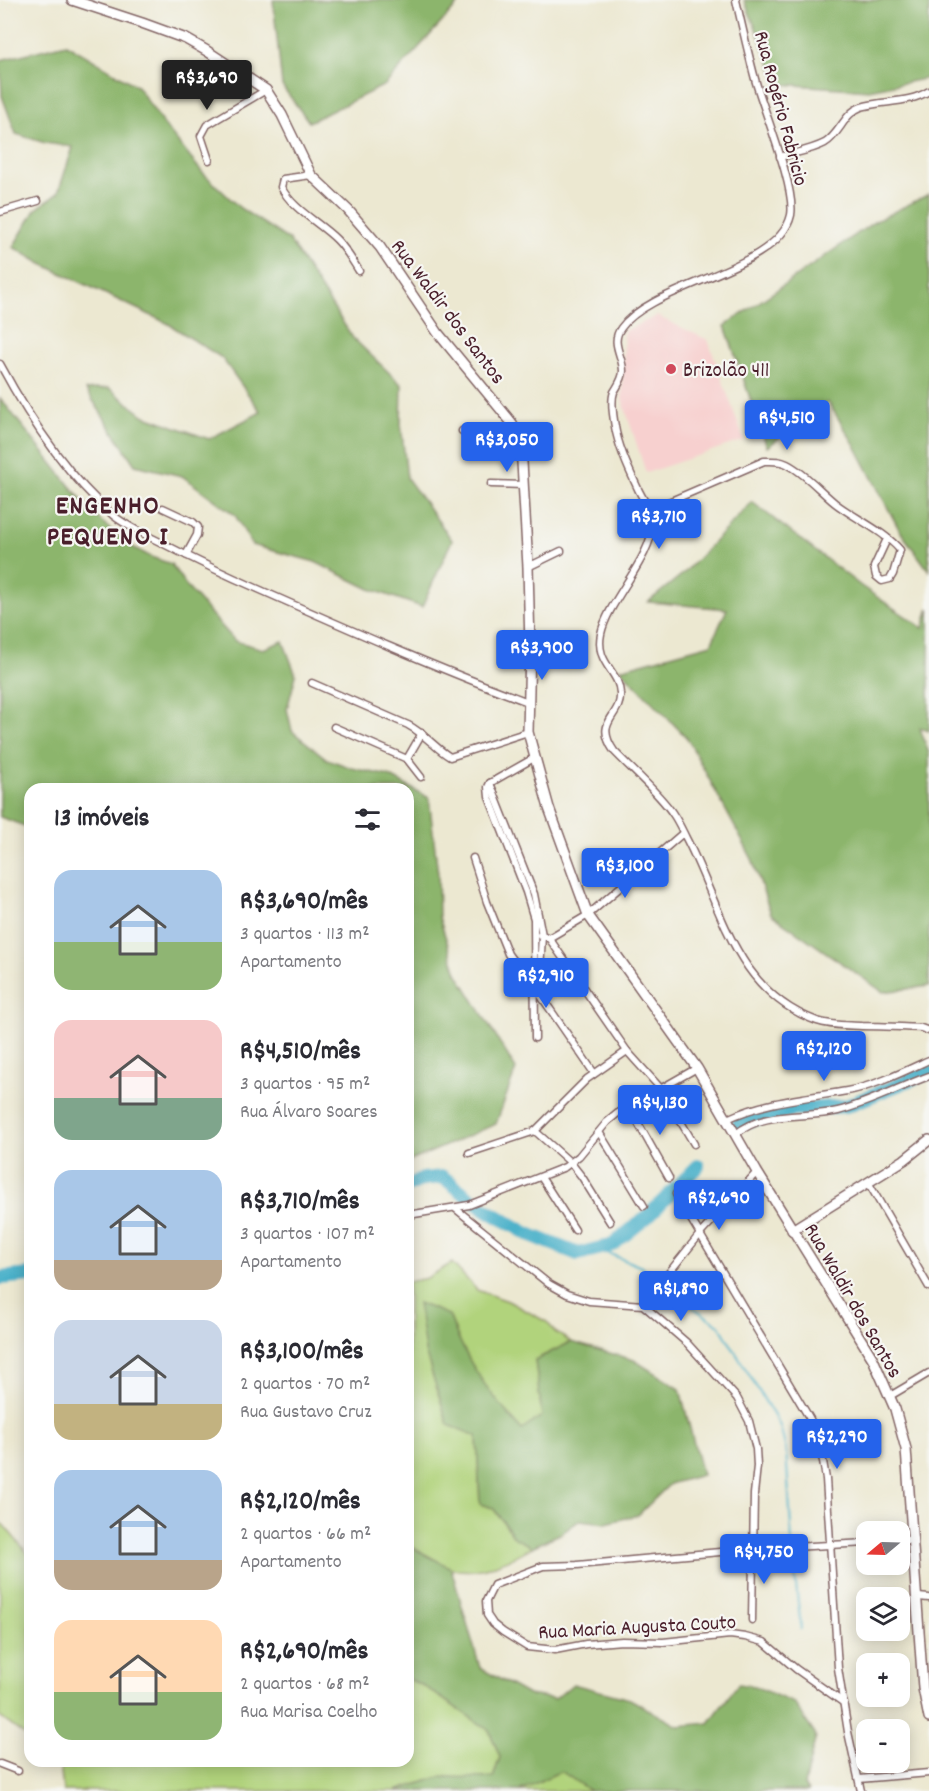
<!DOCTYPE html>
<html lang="pt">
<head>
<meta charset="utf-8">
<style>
  body { margin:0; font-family:Dekko,sans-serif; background:#f2f2f3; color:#2b2b33; height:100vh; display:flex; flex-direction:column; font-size:22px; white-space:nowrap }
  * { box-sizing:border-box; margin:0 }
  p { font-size:20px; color:#7c7c81 }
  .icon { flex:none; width:33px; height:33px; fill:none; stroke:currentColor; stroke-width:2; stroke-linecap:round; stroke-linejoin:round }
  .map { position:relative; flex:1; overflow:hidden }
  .drawer { position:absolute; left:24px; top:783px; width:390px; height:984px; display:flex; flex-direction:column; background:#fff; border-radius:18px; box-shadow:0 3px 15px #0003 }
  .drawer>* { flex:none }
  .needle { width:39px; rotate:251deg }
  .buttons { position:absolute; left:856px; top:1521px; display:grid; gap:12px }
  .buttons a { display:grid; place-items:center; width:54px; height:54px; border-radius:12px; background:#fff; box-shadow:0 3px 15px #0003; font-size:30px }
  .price { position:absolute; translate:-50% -51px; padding:0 14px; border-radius:6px; background:#2563eb; color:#fff; font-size:20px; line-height:39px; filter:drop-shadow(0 2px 3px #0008) }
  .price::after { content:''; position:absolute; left:50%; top:36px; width:18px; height:14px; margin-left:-9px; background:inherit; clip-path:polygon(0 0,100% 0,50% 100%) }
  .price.active { background:#222; color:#fff }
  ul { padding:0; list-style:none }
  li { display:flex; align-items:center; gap:18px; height:150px; padding:0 30px }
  li span { display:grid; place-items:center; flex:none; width:168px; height:120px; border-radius:18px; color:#555 }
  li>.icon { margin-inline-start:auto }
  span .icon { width:72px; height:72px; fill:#fffc; stroke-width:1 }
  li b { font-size:26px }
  h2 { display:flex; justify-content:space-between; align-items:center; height:72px; padding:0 30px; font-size:26px }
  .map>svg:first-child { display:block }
</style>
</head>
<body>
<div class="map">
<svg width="929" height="1791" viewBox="0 0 929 1791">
  <rect width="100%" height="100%" fill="#f6f6f2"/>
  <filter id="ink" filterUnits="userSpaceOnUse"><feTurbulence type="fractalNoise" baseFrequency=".0167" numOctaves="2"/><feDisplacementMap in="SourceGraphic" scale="12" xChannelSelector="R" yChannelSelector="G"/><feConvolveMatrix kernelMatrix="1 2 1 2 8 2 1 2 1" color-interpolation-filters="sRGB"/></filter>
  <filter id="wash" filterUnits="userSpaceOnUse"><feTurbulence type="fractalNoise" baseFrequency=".008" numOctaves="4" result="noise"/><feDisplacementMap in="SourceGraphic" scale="24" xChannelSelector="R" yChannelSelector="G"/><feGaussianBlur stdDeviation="1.35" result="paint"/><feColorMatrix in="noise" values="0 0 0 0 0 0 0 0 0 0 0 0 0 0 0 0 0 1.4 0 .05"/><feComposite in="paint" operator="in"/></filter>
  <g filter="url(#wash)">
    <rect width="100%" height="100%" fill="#ece8d1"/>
    <path fill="#f7d0cf" d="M657 316 708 340 744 440 646 473 622 399 624 331Z"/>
    <g fill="#b1d37c" stroke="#7e7954" stroke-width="1.5">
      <path d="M452 1263 477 1290 508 1301 547 1322 555 1332 571 1342 535 1360 542 1416 522 1431 486 1389 461 1348 449 1315 477 1435 480 1504 493 1508 515 1537 532 1547C509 1560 478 1577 450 1568 436 1563 421 1552 408 1545V1282L427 1278Z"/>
      <path d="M0 1521 30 1556V1739L0 1717Z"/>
      <path d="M408 1679 422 1685 489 1730 500 1757 493 1779 440 1777 396 1791H63L60 1761H408Z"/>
      <path d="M561 1771 590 1791H519Z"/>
    </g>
    <g fill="#8cb56c" stroke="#6b6a4c" stroke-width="1.5">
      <path d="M273 0H467L460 2 385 85 309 122 282 86Z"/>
      <path d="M744 0H929V78L869 90 779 84Z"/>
      <path d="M66 44 137 86 167 129 202 172 240 208 289 240 353 338 402 385 401 424 407 478 452 540 422 607 370 589 315 562 252 545 235 515 182 476 135 465 86 390 109 388 143 415 209 439 261 412 222 358 167 323 40 263 13 247 35 210 58 193 73 147 45 143 16 134 2 96 0 60Z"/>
      <path d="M929 194V571L900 531 853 442 828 402 767 447 725 326 874 222Z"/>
      <path d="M0 398 70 486 100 520 127 544 151 557 171 564 187 587 235 641 263 649 283 641 296 675 287 709 292 731 327 759 352 768 389 776 429 798 438 874 439 917 457 973 516 1069 496 1124 408 1162V789H30V828L0 817Z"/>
      <path d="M752 502 861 586 923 628 929 608V731L920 728 929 754V986L883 992 771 914 752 859 687 738 620 669 711 644 727 609 648 602 684 573Z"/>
      <path d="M418 1303 449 1315C467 1364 488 1392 522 1430L542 1416 535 1360 571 1342 634 1360 680 1389 702 1475 670 1484 638 1515 606 1523 580 1520 562 1533 532 1547 515 1538 493 1508 480 1504 477 1436 448 1425 425 1351Z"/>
      <path d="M408 1545 451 1568 480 1668 528 1695 555 1699 573 1684 630 1699 678 1726 709 1723 738 1684 754 1686 794 1703 816 1736 804 1785 808 1791H590L561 1771 519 1791H396L440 1777 493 1778 500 1757 489 1730 422 1685 408 1679Z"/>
    </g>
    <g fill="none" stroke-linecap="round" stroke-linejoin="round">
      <path stroke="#4ab0c9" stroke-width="2" d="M598 1249 644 1268 658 1277 691 1306 719 1325 780 1426 786 1450 793 1558 801 1629"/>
      <g stroke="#4ab0c9" stroke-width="14">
        <path d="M739 1123 792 1110 846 1106 929 1072"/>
        <path d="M408 1186 423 1179 443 1177 480 1206 528 1234 578 1254 612 1245 647 1217 698 1166"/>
        <path d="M0 1278 30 1275"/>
      </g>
    </g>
  </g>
  <g filter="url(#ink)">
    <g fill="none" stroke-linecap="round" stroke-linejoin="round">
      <defs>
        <g id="street">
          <path d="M736 0C742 26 748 53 755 79 763 109 796 188 791 215 779 270 652 284 621 328 610 343 623 356 623 371 623 379 618 385 614 392 610 402 614 421 616 432 621 453 630 472 639 491 645 503 652 511 652 524 654 555 607 602 601 634 595 663 619 671 620 693 622 718 593 720 614 751 631 769 660 794 673 814 678 821 682 830 686 838 722 907 734 991 817 1021 831 1026 847 1025 862 1026 882 1026 901 1027 921 1028L929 1031"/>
          <path d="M780 157C794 153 812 150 825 143 840 134 844 113 861 107 884 100 908 104 929 91"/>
          <path d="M209 160 201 136 207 125 266 90"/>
          <path d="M311 175 283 179 281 187C293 210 319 222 337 240 346 249 352 260 359 271"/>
          <path d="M0 212 38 201"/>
          <path d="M0 364C29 418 67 476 114 516 128 527 146 535 162 543 193 559 224 574 256 588 346 628 436 668 528 702"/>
          <path d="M462 431 517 433"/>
          <path d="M491 484 523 485"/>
          <path d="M163 508 193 522 198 527 197 535 186 555"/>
          <path d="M650 510 764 461C773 461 779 460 787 464 805 473 819 490 835 503 854 518 884 531 900 550L893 574 890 579 882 581 876 576 874 567 887 539"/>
          <path d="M528 567 561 551"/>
          <path d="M312 683 408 725C425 734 435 748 450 757L528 732"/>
          <path d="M334 727 407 759 421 777"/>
          <path d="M534 758 490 783 488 787 489 797 526 892 534 919 535 1038"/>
          <path d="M407 759 422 733"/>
          <path d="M490 783 534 894 542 935 549 938 627 1051 662 1090 694 1144"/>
          <path d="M473 858 487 902 508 954 516 965 533 980"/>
          <path d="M540 935H542L539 990 541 996 594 1073"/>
          <path d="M549 938 588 915 683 833"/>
          <path d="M629 1107 669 1178"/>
          <path d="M727 1119C766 1101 806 1098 847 1091 875 1086 903 1072 929 1060"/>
          <path d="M535 1131 571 1163 582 1177 610 1222"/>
          <path d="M599 1132 644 1206"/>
          <path d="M736 1134C765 1110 804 1119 838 1111 869 1103 899 1087 929 1076"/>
          <path d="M469 1153 535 1131 587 1079 627 1051"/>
          <path d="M541 1177 575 1230"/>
          <path d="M868 1182 929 1287"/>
          <path d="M676 1194 810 1419C819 1439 823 1457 826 1479L838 1668 848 1732 861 1791"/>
          <path d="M456 1209 549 1284 567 1294 589 1301 643 1305 687 1343 737 1398 749 1421 756 1449 757 1466 754 1494 752 1620"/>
          <path d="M408 1215 469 1205 565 1167 579 1156 607 1122 618 1113 697 1068"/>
          <path d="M643 1305 700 1234 757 1172"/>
          <path d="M890 1396 929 1373"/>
          <path d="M900 1541 914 1539"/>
          <path d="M918 1597 929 1598"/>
          <path d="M844 1703 796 1669 764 1642 745 1637 730 1635 663 1642 622 1641 586 1644 555 1650 527 1647 503 1632 493 1624 487 1615 486 1601 494 1585 543 1566 577 1565 753 1549 867 1543"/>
          <path d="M0 1764 18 1771"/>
          <path d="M859 1779 929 1773"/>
        </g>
        <g id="secondary">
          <path d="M72 0 142 23 186 39 207 51 266 90 282 115 311 175 348 210 380 247 438 333 512 423 517 433 522 462 528 567 530 647 528 732 549 808 588 915 697 1068 757 1172 873 1359 895 1409 906 1449 923 1688 929 1718"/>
          <path d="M792 1230 904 1160 929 1140"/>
        </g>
      </defs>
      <use href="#street" stroke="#836565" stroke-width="9"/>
      <use href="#secondary" stroke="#836565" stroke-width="12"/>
      <use href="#street" stroke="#fff" stroke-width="6"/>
      <use href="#secondary" stroke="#fff" stroke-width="9"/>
    </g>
  </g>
  <circle fill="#d1495b" stroke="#f6f6f2" stroke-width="2" cx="671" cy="369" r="6"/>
  <g text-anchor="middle" stroke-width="4.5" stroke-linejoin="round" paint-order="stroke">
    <g font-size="21" fill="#4a1f2b" stroke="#f6f6f2">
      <text transform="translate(782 108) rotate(75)" y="7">Rua Rogério Fabricio</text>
      <text transform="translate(449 311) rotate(53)" y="7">Rua Waldir dos Santos</text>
      <text transform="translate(854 1300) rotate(60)" y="7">Rua Waldir dos Santos</text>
      <text transform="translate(637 1626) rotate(-3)" y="7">Rua Maria Augusta Couto</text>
    </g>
    <g font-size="21" fill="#4a1f2b" stroke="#f6f6f2" text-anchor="start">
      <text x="683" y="376">Brizolão 411</text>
    </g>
    <g font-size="27" font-weight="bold" letter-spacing="1.5" fill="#4a1f2b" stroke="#f6f6f2">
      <text x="108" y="513">ENGENHO<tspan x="108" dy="31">PEQUENO I</tspan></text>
    </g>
  </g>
</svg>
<div class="buttons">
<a><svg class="needle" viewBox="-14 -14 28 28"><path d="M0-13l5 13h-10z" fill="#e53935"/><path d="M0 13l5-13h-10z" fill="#7c7c81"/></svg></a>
<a><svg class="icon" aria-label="layers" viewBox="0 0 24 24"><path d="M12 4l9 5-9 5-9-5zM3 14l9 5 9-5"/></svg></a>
<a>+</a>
<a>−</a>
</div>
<b class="price active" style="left:207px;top:111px">R$3,690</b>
<b class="price" style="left:787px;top:451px">R$4,510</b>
<b class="price" style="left:507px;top:473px">R$3,050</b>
<b class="price" style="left:659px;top:550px">R$3,710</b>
<b class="price" style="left:542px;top:681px">R$3,900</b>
<b class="price" style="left:625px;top:899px">R$3,100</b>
<b class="price" style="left:546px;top:1009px">R$2,910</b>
<b class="price" style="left:824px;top:1082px">R$2,120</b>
<b class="price" style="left:660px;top:1136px">R$4,130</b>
<b class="price" style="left:719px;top:1231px">R$2,690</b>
<b class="price" style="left:681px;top:1322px">R$1,890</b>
<b class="price" style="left:837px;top:1470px">R$2,290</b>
<b class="price" style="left:764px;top:1585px">R$4,750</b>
<section class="drawer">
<h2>13 imóveis<svg class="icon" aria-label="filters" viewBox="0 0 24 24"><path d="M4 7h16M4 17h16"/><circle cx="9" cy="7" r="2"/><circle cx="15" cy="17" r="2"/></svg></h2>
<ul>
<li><span style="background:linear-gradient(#a9c7e8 60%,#8fb573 0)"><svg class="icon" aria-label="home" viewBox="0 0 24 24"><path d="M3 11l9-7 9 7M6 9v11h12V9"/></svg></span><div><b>R$3,690/mês</b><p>3 quartos · 113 m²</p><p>Apartamento</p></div></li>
<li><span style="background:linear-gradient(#f6c9c9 65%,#7fa58c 0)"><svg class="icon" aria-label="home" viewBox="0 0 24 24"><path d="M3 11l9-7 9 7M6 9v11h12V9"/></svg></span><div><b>R$4,510/mês</b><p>3 quartos · 95 m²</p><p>Rua Álvaro Soares</p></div></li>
<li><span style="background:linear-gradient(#a9c7e8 75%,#b9a48a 0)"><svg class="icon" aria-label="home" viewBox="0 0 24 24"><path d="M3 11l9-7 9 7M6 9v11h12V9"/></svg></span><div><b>R$3,710/mês</b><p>3 quartos · 107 m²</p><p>Apartamento</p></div></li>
<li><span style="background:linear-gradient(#c9d6e8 70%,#c2b280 0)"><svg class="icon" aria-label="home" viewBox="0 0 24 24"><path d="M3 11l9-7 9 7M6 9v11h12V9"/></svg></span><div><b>R$3,100/mês</b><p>2 quartos · 70 m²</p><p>Rua Gustavo Cruz</p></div></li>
<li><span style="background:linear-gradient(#a9c7e8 75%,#b9a48a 0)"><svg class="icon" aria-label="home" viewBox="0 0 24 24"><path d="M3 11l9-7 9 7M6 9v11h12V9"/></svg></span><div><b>R$2,120/mês</b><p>2 quartos · 66 m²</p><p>Apartamento</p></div></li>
<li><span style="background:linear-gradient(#ffd9b3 60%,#8fb573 0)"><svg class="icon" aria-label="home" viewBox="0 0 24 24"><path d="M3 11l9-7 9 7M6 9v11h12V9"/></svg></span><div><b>R$2,690/mês</b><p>2 quartos · 68 m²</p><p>Rua Marisa Coelho</p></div></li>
</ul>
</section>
</div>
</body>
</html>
